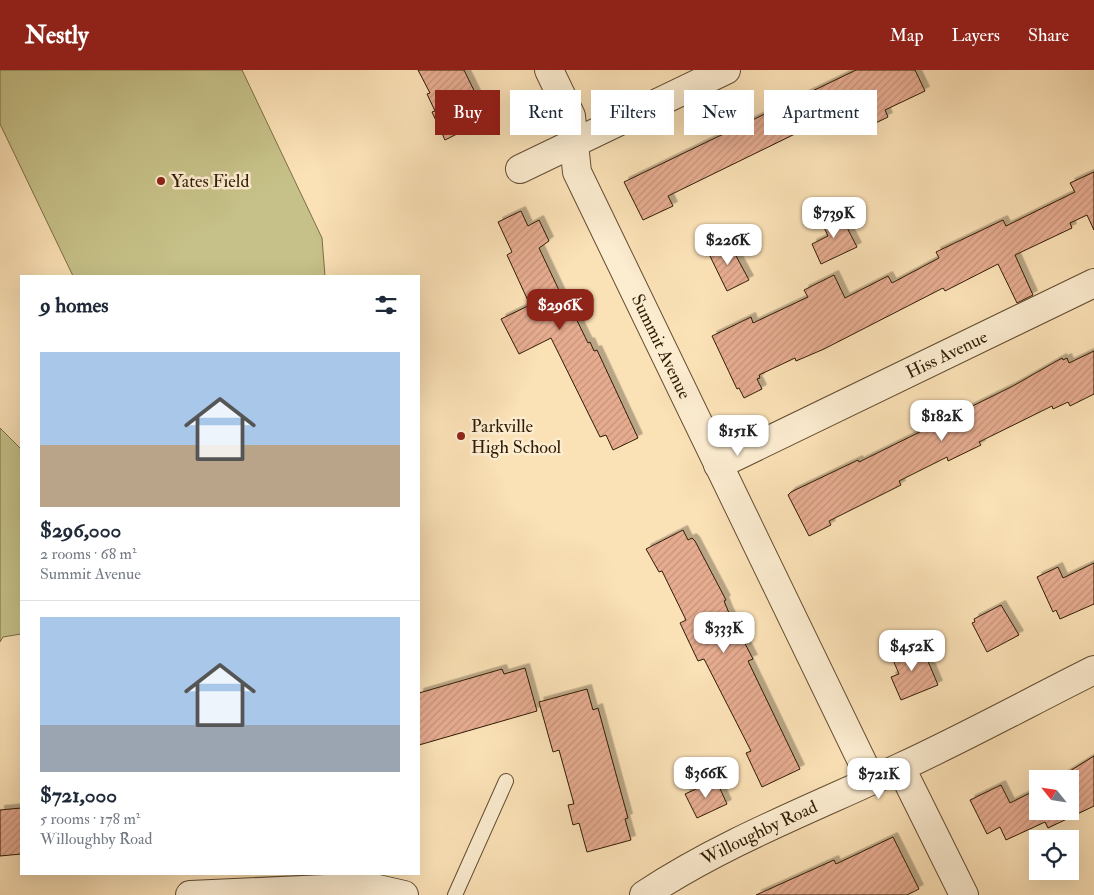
<!DOCTYPE html>
<html lang="en">
<head>
<meta charset="utf-8">
<style>
  body { margin:0; font-family:"IM FELL Double Pica",serif; background:#f6f6f7; color:#1f2937; height:100vh; display:flex; flex-direction:column; font-size:19px; white-space:nowrap }
  * { box-sizing:border-box; margin:0 }
  p { font-size:16px; color:#747a83 }
  .icon { flex:none; width:28px; height:28px; fill:none; stroke:currentColor; stroke-width:2; stroke-linecap:round; stroke-linejoin:round }
  .map { position:relative; flex:1; overflow:hidden }
  .panel { position:absolute; left:20px; top:205px; width:400px; height:600px; display:flex; flex-direction:column; background:#fff; border-radius:0px; box-shadow:0 5px 20px #0002 }
  .panel>* { flex:none }
  .guide { position:absolute; left:435px; top:20px; width:475px; height:45px; display:flex; gap:10px }
  .needle { width:32px; rotate:300deg }
  .controls { position:absolute; left:1029px; top:700px; display:grid; gap:10px }
  .controls a { display:grid; place-items:center; width:50px; height:50px; border-radius:0px; background:#fff; box-shadow:0 5px 20px #0002; font-size:25px }
  .price { position:absolute; translate:-50% -42px; padding:0 11px; border-radius:10px; background:#fff; color:#222; font-size:16px; line-height:32px; filter:drop-shadow(0 1px 2px #0008) }
  .price::after { content:''; position:absolute; left:50%; top:30px; width:15px; height:11px; margin-left:-8px; background:inherit; clip-path:polygon(0 0,100% 0,50% 100%) }
  .price.selected { background:#8f2418; color:#fff }
  ul { padding:0; list-style:none }
  li { display:grid; align-content:center; gap:10px; height:265px; padding:0 20px }
  li+li { border-top:1px solid #e0e1e3 }
  li span { display:grid; place-items:center; height:155px; border-radius:0px; color:#555 }
  li>.icon { margin-inline-start:auto }
  span .icon { width:90px; height:90px; fill:#fffc; stroke-width:1 }
  li b { font-size:21px }
  h2 { display:flex; justify-content:space-between; align-items:center; height:60px; padding:0 20px; font-size:21px }
  .tag { padding:0 18px; border-radius:0px; background:#fff; box-shadow:0 5px 20px #0002; font-size:18px; line-height:45px }
  .tag.selected { background:#8f2418; color:#fff }
  header { display:flex; align-items:center; gap:30px; box-sizing:border-box; height:70px; padding:0 25px; background:#8f2418; color:#fff }
  header strong { font-size:24px }
  nav { display:flex; gap:28px; margin-inline-start:auto; font-size:18px }
  .map>svg:first-child { display:block }
</style>
</head>
<body>
<header>
<strong>Nestly</strong>
<nav><a>Map</a><a>Layers</a><a>Share</a></nav>
</header>
<div class="map">
<svg width="1094" height="825" viewBox="0 0 1094 825">
  <defs>
    <pattern id="building-hatch" width="6" height="6" patternUnits="userSpaceOnUse" patternTransform="scale(1.25)"><rect width="6" height="6" fill="#e6ac90"/><path d="M-1 1l2-2M0 6l6-6M5 7l2-2" fill="none" stroke="#c6937b"/></pattern>
    <filter id="shadow"><feDropShadow dx="4.5" dy="-4.5" stdDeviation="0" flood-color="#0004"/></filter>
  </defs>
  <rect width="100%" height="100%" fill="#fbe1b6"/>
  <filter id="stains"><feTurbulence type="fractalNoise" baseFrequency=".004" numOctaves="4"/><feColorMatrix values="0 0 0 0 .2 0 0 0 0 .09 0 0 0 0 .02 0 0 0 .5 -.17"/></filter>
  <radialGradient id="worn" r=".72"><stop offset=".6" stop-color="#630" stop-opacity="0"/><stop offset="1" stop-color="#630" stop-opacity=".3"/></radialGradient>
  <g fill="#c6c188" stroke="#7b6e46">
    <path d="M0 0H242L322 168 325 206H73L0 54Z"/>
    <path d="M0 358 21 379V564L3 567 0 572Z"/>
  </g>
  <g fill="url(#building-hatch)" stroke="#301c04" filter="url(#shadow)">
    <path d="M418 0H464L484 41 471 47 475 55 445 70 432 42 435 41 427 24 430 23Z"/>
    <path d="M856 0H915L925 21 885 40 888 47 855 63 844 40 668 126 673 136 643 150 624 112Z"/>
    <path d="M1094 102V160L1087 145 1070 153 1072 158 1015 185 1033 225 1017 233 998 194 945 221 943 218 824 279 796 291 795 288 759 305 760 308 757 309 762 319 744 328 739 318 737 319 712 266 751 247 753 253 808 227 804 220 834 205 845 228 888 206 892 213 939 188 936 182 1003 150 1006 156 1075 122 1070 113Z"/>
    <path d="M838 140 857 177 821 194 812 174 828 166 820 149Z"/>
    <path d="M521 141 528 156 539 150 549 171 539 178 566 235 569 234 588 273 590 272 594 281 597 280 638 368 613 380 606 365 600 367 551 268 519 284 501 249 530 235 507 185 512 182 498 152Z"/>
    <path d="M728 171 749 210 727 221 708 182Z"/>
    <path d="M1094 281V324L1070 336 1068 332 1053 339 1052 336 979 372 981 375 948 391 947 387 899 411 901 415 829 451 831 455 809 466 788 425 791 422 858 390 859 392 1013 316 1062 288 1063 290 1067 288 1069 293Z"/>
    <path d="M683 460 688 470 692 468 695 471 726 530 724 531 729 543 753 589 748 591 800 699 762 717 746 683 751 681 704 589 698 591 680 553 686 550 662 501 659 502 646 479Z"/>
    <path d="M1094 493V534L1060 549 1056 540 1053 542 1037 507 1058 497 1063 508Z"/>
    <path d="M1001 535 1019 565 987 582 972 553 975 552 974 549Z"/>
    <path d="M912 573 915 580 919 579 922 585 925 584 938 615 901 630 891 607 899 604 890 583Z"/>
    <path d="M525 598 537 641 419 675V623L502 599 504 604Z"/>
    <path d="M587 619 593 640 598 638 628 748 625 749 631 770 587 782 579 753 573 755 568 735 574 734 559 680 553 682 539 632Z"/>
    <path d="M1094 686V736L1048 758 1045 752 1006 770 1000 757 987 764 970 730 1001 715 1010 733 1038 719V741H1070V709H1057Z"/>
    <path d="M716 710 727 734 697 748 685 724Z"/>
    <path d="M21 738V784L0 786V740Z"/>
    <path d="M893 767 919 819 907 825H756L834 790 836 794Z"/>
  </g>
  <g fill="none" stroke-linecap="round" stroke-linejoin="round">
    <defs>
      <path id="service" d="M455 825 506 711"/>
      <g id="minor">
        <path id="s1" d="M549 0 571 46 577 102 871 710"/>
        <path d="M520 99 726 0"/>
        <path id="s2" d="M718 395 1094 213"/>
        <path d="M901 698 964 825"/>
        <path d="M190 825 369 817 404 825"/>
        <path id="s3" d="M644 825C724 772 814 738 901 697 966 667 1030 632 1094 600"/>
      </g>
    </defs>
    <use href="#service" stroke="#634d30" stroke-width="16"/>
    <use href="#minor" stroke="#634d30" stroke-width="30"/>
    <use href="#service" stroke="#fcecd0" stroke-width="14"/>
    <use href="#minor" stroke="#fcecd0" stroke-width="28"/>
  </g>
  <g fill="#8f2418" stroke="#fcecd0" stroke-width="2">
    <circle cx="161" cy="111" r="5"/>
    <circle cx="461" cy="366" r="5"/>
  </g>
  <g text-anchor="middle" stroke-width="5" stroke-linejoin="round" paint-order="stroke">
    <g font-size="18" fill="#301c04" stroke="#fcecd0" text-anchor="start">
      <text x="171" y="117">Yates Field</text>
      <text x="471" y="362">Parkville<tspan x="471" dy="21">High School</tspan></text>
    </g>
    <g font-size="18" fill="#301c04" stroke="#fcecd0">
      <text dy="6" stroke="none"><textPath href="#s1" startOffset="301">Summit Avenue</textPath></text>
      <text dy="6" stroke="none"><textPath href="#s2" startOffset="254">Hiss Avenue</textPath></text>
      <text dy="6" stroke="none"><textPath href="#s3" startOffset="131">Willoughby Road</textPath></text>
    </g>
  </g>
  <rect width="100%" height="100%" filter="url(#stains)"/>
  <rect width="100%" height="100%" fill="url(#worn)"/>
</svg>
<div class="controls">
<a><svg class="needle" viewBox="-14 -14 28 28"><path d="M0-13l5 13h-10z" fill="#e53935"/><path d="M0 13l5-13h-10z" fill="#747a83"/></svg></a>
<a><svg class="icon" aria-label="locate" viewBox="0 0 24 24"><circle cx="12" cy="12" r="6"/><path d="M12 2v4M12 18v4M2 12h4M18 12h4"/></svg></a>
</div>
<b class="price" style="left:834px;top:169px">$739K</b>
<b class="price" style="left:728px;top:196px">$226K</b>
<b class="price selected" style="left:560px;top:261px">$296K</b>
<b class="price" style="left:942px;top:372px">$182K</b>
<b class="price" style="left:738px;top:387px">$151K</b>
<b class="price" style="left:724px;top:584px">$333K</b>
<b class="price" style="left:912px;top:602px">$452K</b>
<b class="price" style="left:706px;top:729px">$366K</b>
<b class="price" style="left:879px;top:730px">$721K</b>
<div class="guide">
<a class="tag selected">Buy</a>
<a class="tag">Rent</a>
<a class="tag">Filters</a>
<a class="tag">New</a>
<a class="tag">Apartment</a>
</div>
<section class="panel">
<h2>9 homes<svg class="icon" aria-label="filters" viewBox="0 0 24 24"><path d="M4 7h16M4 17h16"/><circle cx="9" cy="7" r="2"/><circle cx="15" cy="17" r="2"/></svg></h2>
<ul>
<li><span style="background:linear-gradient(#a9c7e8 60%,#b9a48a 0)"><svg class="icon" aria-label="home" viewBox="0 0 24 24"><path d="M3 11l9-7 9 7M6 9v11h12V9"/></svg></span><div><b>$296,000</b><p>2 rooms · 68 m²</p><p>Summit Avenue</p></div></li>
<li><span style="background:linear-gradient(#a9c7e8 70%,#9aa5b1 0)"><svg class="icon" aria-label="home" viewBox="0 0 24 24"><path d="M3 11l9-7 9 7M6 9v11h12V9"/></svg></span><div><b>$721,000</b><p>5 rooms · 178 m²</p><p>Willoughby Road</p></div></li>
</ul>
</section>
</div>
</body>
</html>
